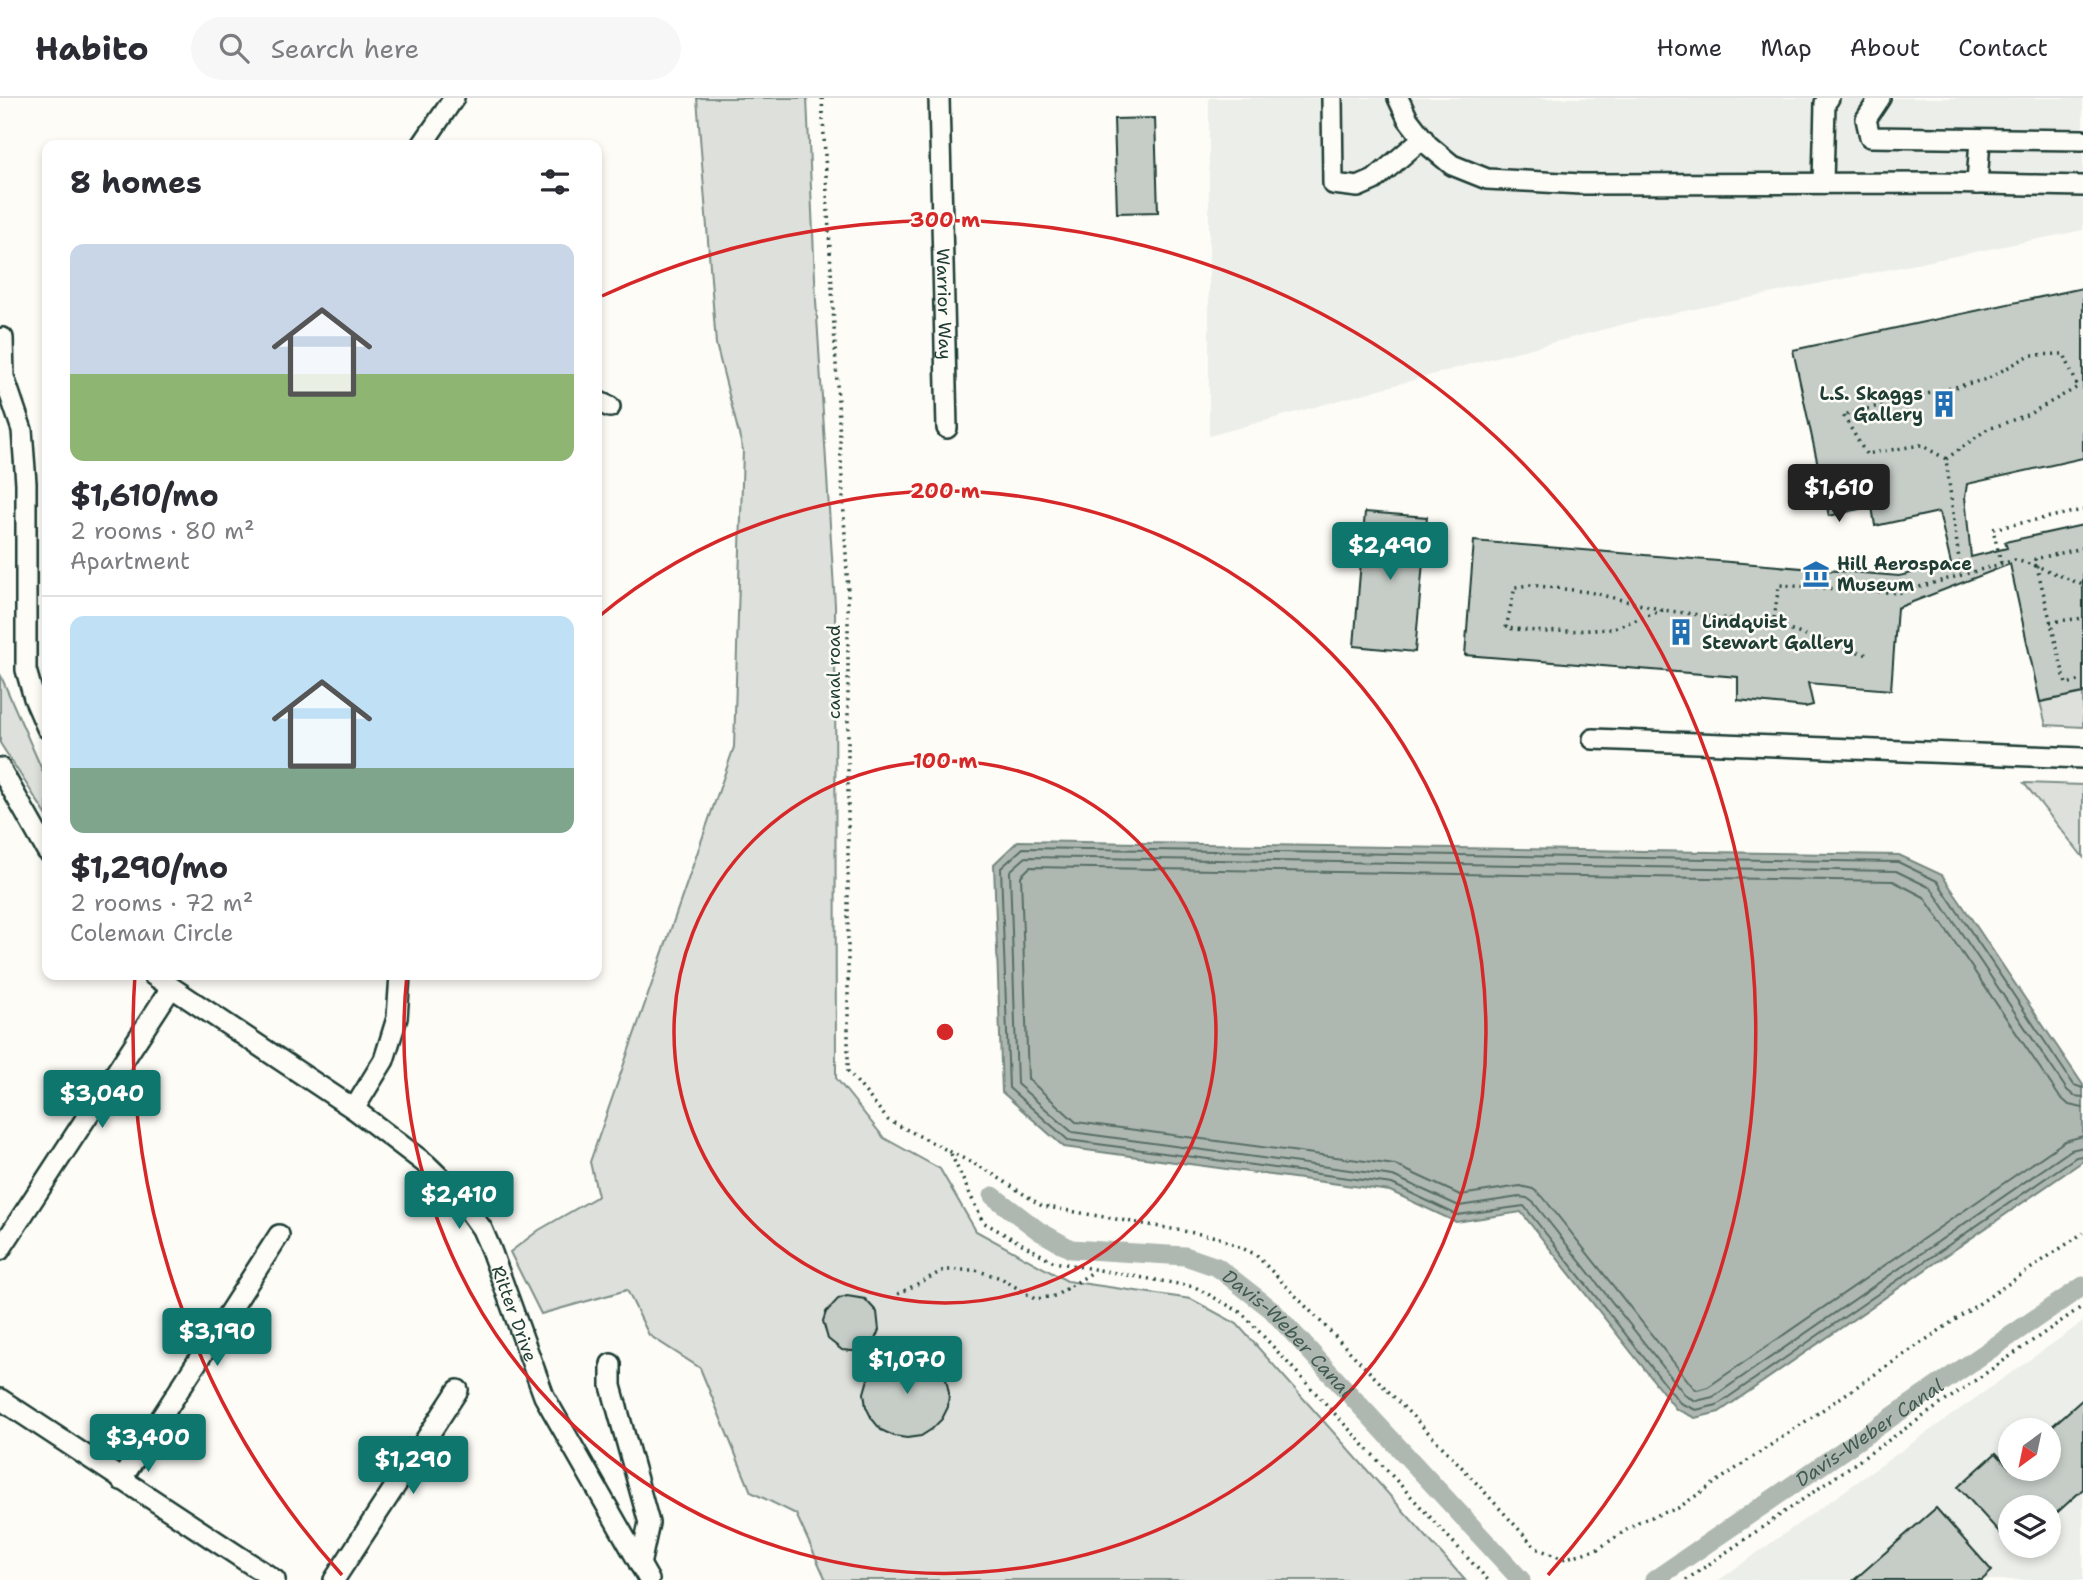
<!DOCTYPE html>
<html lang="en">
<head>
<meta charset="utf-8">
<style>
  body { margin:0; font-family:"Shantell Sans",sans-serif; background:#f7f7f7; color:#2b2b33; height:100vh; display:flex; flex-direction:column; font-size:26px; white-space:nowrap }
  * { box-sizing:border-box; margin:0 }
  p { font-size:23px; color:#7c7c81 }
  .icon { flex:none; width:38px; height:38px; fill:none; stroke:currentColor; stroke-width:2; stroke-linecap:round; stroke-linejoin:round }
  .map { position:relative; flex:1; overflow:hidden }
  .side { position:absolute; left:42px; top:42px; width:560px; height:840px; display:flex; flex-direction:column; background:#fff; border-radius:14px; box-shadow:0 4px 10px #0003 }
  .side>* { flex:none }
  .needle { width:46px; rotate:213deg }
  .buttons { position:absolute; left:1998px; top:1320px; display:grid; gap:14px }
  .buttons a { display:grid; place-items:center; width:63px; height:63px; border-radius:50%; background:#fff; box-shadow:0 4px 10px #0003; font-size:35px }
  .price { position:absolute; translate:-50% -60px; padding:0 16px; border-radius:7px; background:#0f766e; color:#fff; font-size:23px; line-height:46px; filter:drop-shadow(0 2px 4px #0008) }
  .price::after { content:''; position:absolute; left:50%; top:42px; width:21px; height:16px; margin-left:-10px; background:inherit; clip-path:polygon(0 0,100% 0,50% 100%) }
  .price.on { background:#222; color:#fff }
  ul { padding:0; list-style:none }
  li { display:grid; align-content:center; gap:14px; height:371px; padding:0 28px }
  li+li { border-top:2px solid #e1e1e2 }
  li span { display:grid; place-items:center; height:217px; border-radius:14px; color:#555 }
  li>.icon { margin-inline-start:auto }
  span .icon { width:126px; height:126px; fill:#fffc; stroke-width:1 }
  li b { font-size:30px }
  h2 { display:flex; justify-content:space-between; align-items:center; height:84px; padding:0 28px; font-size:30px }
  header { display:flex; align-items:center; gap:42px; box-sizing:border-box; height:98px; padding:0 35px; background:#fff; border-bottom:2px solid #e1e1e2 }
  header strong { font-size:33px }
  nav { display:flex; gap:38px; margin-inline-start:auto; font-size:24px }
  .search { width:490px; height:63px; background:#f7f7f7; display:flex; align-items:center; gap:18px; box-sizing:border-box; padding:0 24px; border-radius:38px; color:#7c7c81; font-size:26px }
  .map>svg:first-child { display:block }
</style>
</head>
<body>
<header>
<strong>Habito</strong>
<div class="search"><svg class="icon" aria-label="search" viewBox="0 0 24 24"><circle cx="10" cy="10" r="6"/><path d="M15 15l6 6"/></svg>Search here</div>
<nav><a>Home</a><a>Map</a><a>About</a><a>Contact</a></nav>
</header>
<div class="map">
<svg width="2083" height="1482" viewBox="0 0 2083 1482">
  <rect width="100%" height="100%" fill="#fdfcf7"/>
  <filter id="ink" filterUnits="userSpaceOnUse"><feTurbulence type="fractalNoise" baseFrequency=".0143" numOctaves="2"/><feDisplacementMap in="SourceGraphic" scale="14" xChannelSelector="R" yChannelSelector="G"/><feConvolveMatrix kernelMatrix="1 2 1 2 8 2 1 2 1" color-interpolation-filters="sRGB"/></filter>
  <g filter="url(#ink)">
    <g fill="#eceee9" fill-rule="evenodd">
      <path d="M1209 0H2083V132L1640 222 1500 258 1209 338Z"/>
      <path d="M2083 1224V1482H1719ZM2011 1332H2049V1370H2011ZM2011 1409H2049V1447H2011Z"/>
    </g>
    <g fill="#dde0db" stroke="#7e8e88" stroke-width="2">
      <path d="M697 0H807L816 203 835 507 836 980 884 1040 940 1071 976 1133 1067 1183 1191 1201 1237 1226 1465 1482H826L796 1416 751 1394 700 1270 649 1237 627 1192 541 1216 510 1154 539 1132 598 1098 590 1064 734 649 743 352 716 246Z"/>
      <path d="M0 576 47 683V718L0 645Z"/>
      <path d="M2083 595V629L2046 627 2040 604Z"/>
      <path d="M2024 685 2083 687V759Z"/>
    </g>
    <path fill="#aeb8b1" stroke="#75877f" stroke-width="2" d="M1018 743 1899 757 1942 777 2083 987V1063L1719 1314 1695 1320 1676 1311 1521 1114 1456 1124 1390 1093 1064 1049 1002 994 994 766Z"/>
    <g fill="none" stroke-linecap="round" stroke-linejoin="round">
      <g stroke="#586e66" stroke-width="2">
        <path d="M2083 990 2074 987 1937 783 1898 764 1023 750 1001 770 1009 990 1068 1042 1392 1086 1457 1117 1524 1108 1680 1305 1696 1312 1717 1307 2076 1059 2083 1058"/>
        <path d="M2083 999 2074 998 2067 992 1931 790 1896 773 1026 759 1010 773 1017 986 1072 1034 1393 1078 1459 1108 1519 1099 1527 1100 1534 1105 1686 1298 1696 1303 1713 1299 2071 1052 2083 1049"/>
        <path d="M2083 1010 2069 1007 2059 998 1924 799 1893 783 1030 769 1021 778 1028 981 1076 1024 1395 1067 1460 1097 1520 1088 1533 1091 1543 1099 1693 1289 1697 1292 1708 1289 2065 1043 2083 1038"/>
      </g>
      <g stroke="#aeb8b1" stroke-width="19">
        <path id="s1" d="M993 1098 1039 1133 1071 1151 1185 1158 1217 1169 1271 1211 1521 1482"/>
        <path id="s2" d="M1654 1482 2083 1188"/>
      </g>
    </g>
    <g fill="#c6cdc7" stroke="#1f3d34" stroke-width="2">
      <path d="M1155 20 1158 114 1117 115 1114 21Z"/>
      <path d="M2083 190V360L1967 386 1965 399 1971 459 2007 450 2005 444 2083 427V595L2040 604 2010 466 1897 510 1891 592 1808 585 1813 607 1805 609 1738 602V579L1465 557 1474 443 1899 478 1951 466 1939 414 1875 428 1872 408 1829 418 1793 252Z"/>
      <path d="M1365 414 1427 419 1415 554 1354 548Z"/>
      <path d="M847 1198 865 1201 877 1214 879 1232 871 1251 852 1253 842 1252 828 1241 823 1223 826 1214 838 1201Z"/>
      <path d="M900 1256H914L927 1261 938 1270 946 1281 949 1295 948 1309 942 1321 932 1331 921 1338 907 1340 894 1338 881 1332 872 1321 866 1309 864 1295 868 1281 880 1263Z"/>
      <path d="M2083 1301V1391L2049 1422V1409H2011V1447L1958 1389 1996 1355 2010 1370H2049V1331Z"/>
      <path d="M1936 1410 1992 1473 1982 1482H1854Z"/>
    </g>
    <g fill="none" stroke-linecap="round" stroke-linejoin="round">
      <defs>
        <g id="minor">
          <path id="s3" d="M939 0 947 330"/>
          <path d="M1332 0 1333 86 1358 89 1374 82 1423 40"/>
          <path d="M1398 0 1408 21 1428 47 1452 67 1487 81 1581 86 1939 85 2083 88"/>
          <path d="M1880 0 1866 21 1870 39 2083 42"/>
          <path d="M422 47 454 0"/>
          <path d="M1823 85 1825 5 1829 0"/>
          <path d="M1977 86 1980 41"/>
          <path d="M3 240 4 279 22 332 26 385V572L34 600 47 630"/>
          <path d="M597 303 610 309"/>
          <path d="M1593 641 2083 660"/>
          <path d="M0 670 47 753"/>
          <path id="s4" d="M153 877 354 1011 426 1066 456 1095 482 1131 491 1152 544 1298 649 1482"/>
          <path d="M354 1011 384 962 397 920 400 877"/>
          <path d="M0 1152 171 890"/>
          <path d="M611 1266V1288L649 1425 640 1467"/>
          <path d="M0 1301 275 1482"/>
          <path d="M121 1382 279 1137"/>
          <path d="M334 1482 458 1292"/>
        </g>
      </defs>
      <use href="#minor" stroke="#1f3d34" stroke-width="24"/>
      <g stroke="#1f3d34" stroke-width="3.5" stroke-dasharray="2 5" stroke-linecap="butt">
        <path d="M822 0 848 494V973L888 1022 988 1073 1042 1108 1217 1139 1255 1156 1458 1365 1536 1450 1563 1461 1598 1451 1640 1423 1678 1410 2083 1135"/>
        <path d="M1946 361 1986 332 2029 316 2078 289 2064 256 2030 257 1987 281 1843 317 1866 356 1921 347 1946 361 1961 477"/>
        <path d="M2083 450 2035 461 2066 586 2083 582"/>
        <path d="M2001 465 1993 431 2083 412"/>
        <path d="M1663 512 1611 531 1545 534 1506 530 1515 489 1531 487 1589 494 1663 512 1773 527 1868 557"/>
        <path d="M2050 524 2083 520"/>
        <path d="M1773 527 1779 487 1898 495 2015 462 2037 468 2083 487"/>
        <path d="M951 1056 983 1124 1054 1164 1195 1189 1242 1215 1488 1482"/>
        <path d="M898 1196 944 1172H975L1001 1180 1035 1201 1055 1198 1093 1174"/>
        <path d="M1686 1482 2083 1208"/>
      </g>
      <use href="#minor" stroke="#fdfcf7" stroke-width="19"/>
    </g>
  </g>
  <g fill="none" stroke="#d62828" stroke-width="3.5">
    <circle cx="945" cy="934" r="271"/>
    <path d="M597 520A541 541 0 1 1 407 877"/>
    <path d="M342 1477A812 812 0 0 1 135 877M602 198A812 812 0 0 1 1548 1477"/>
  </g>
  <defs>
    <symbol id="building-bare" viewBox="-9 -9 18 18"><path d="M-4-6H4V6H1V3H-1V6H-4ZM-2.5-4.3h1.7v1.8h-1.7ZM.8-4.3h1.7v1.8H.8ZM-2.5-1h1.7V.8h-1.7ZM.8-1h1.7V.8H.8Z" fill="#1f6fb2" stroke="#fdfcf7" stroke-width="2.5" paint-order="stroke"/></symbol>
    <symbol id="museum-bare" viewBox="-9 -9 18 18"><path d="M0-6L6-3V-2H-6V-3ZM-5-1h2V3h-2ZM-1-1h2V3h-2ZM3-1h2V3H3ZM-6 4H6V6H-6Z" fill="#1f6fb2" stroke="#fdfcf7" stroke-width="2.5" paint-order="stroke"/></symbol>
  </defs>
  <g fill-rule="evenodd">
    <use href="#building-bare" x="1925" y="287" width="38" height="38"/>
    <use href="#museum-bare" x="1797" y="457" width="38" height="38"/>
    <use href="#building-bare" x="1662" y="515" width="38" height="38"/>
  </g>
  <g text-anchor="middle" stroke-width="5" stroke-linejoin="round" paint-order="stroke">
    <g font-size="18" fill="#1f3d34" stroke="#fdfcf7">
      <text dy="6" stroke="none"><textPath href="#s3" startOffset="206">Warrior Way</textPath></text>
      <text transform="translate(834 574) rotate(-90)" y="6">canal road</text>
      <text dy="6" stroke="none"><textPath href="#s4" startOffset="509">Ritter Drive</textPath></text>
    </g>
    <g font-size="18" font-weight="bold" fill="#1f3d34" stroke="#fdfcf7" text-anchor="start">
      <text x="1923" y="302" text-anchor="end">L.S. Skaggs<tspan x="1923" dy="21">Gallery</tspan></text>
      <text x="1837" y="472">Hill Aerospace<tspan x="1837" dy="21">Museum</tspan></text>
      <text x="1702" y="530">Lindquist<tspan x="1702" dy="21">Stewart Gallery</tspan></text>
    </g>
    <g font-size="19" font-style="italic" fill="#435c53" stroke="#fdfcf7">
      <text dy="7" stroke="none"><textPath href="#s1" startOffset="340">Davis-Weber Canal</textPath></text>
      <text dy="7" stroke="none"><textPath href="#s2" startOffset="261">Davis-Weber Canal</textPath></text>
    </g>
  </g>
  <circle cx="945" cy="934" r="10" fill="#d62828" stroke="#fdfcf7" stroke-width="3.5"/>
  <g font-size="21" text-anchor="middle" font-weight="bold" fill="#d62828" stroke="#fdfcf7" stroke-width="5" stroke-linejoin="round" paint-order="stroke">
    <text x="945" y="129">300 m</text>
    <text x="945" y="400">200 m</text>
    <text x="945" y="670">100 m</text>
  </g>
</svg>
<div class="buttons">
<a><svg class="needle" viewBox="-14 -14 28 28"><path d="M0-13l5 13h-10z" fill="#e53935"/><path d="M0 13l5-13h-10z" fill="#7c7c81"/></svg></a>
<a><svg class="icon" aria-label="layers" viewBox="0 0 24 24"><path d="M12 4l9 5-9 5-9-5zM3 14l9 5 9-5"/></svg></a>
</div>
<b class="price on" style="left:1839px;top:426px">$1,610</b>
<b class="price" style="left:1390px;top:484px">$2,490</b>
<b class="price" style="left:102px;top:1032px">$3,040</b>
<b class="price" style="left:459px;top:1133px">$2,410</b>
<b class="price" style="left:217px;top:1270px">$3,190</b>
<b class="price" style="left:907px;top:1298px">$1,070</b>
<b class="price" style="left:148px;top:1376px">$3,400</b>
<b class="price" style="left:413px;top:1398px">$1,290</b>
<section class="side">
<h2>8 homes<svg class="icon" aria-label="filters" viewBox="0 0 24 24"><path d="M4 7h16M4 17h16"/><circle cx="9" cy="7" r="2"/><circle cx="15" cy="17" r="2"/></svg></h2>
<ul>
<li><span style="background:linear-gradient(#c9d6e8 60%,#8fb573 0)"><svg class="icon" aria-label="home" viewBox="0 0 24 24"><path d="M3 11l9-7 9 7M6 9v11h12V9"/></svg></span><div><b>$1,610/mo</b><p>2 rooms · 80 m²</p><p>Apartment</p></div></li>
<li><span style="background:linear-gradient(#bfe0f5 70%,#7fa58c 0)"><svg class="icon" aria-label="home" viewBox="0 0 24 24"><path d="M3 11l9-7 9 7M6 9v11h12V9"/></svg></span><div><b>$1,290/mo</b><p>2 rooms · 72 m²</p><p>Coleman Circle</p></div></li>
</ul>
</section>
</div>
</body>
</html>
